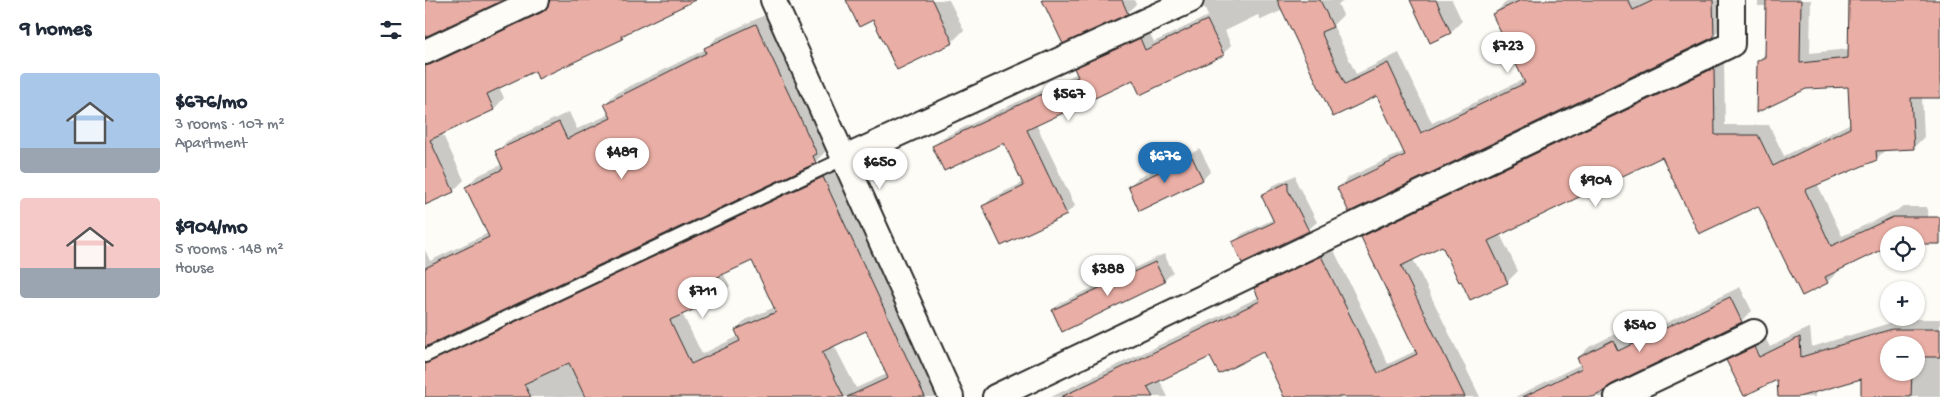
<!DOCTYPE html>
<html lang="en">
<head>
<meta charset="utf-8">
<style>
  body { margin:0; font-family:"Gochi Hand",sans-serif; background:#f2f2f3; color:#1f2937; height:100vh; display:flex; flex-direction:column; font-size:19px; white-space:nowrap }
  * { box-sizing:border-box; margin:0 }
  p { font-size:16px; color:#747a83 }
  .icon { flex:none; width:28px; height:28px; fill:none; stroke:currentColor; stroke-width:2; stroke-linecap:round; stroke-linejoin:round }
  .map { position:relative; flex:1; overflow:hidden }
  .panel { display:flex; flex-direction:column; background:#fff; width:425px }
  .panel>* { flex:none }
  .tools { position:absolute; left:1455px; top:226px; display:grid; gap:10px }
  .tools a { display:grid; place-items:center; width:45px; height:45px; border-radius:50%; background:#fff; box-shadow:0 1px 4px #0004; font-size:25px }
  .price { position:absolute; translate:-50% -42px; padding:0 11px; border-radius:18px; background:#fff; color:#222; font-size:16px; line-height:32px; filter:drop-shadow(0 1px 2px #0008) }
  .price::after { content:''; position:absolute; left:50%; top:30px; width:15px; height:11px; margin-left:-8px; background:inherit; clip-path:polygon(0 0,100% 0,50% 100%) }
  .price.current { background:#1f6fb2; color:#fff }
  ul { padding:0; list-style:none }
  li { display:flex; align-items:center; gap:15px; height:125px; padding:0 20px }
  li span { display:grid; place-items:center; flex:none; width:140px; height:100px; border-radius:5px; color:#555 }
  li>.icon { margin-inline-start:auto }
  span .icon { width:60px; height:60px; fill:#fffc; stroke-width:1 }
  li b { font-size:21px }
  h2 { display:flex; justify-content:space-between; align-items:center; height:60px; padding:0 20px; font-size:21px }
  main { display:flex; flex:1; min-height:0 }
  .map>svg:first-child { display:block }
</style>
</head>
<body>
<main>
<section class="panel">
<h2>9 homes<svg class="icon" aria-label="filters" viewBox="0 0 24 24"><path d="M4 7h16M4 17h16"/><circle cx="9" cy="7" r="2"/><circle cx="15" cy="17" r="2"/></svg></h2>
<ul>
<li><span style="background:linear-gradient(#a9c7e8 75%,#9aa5b1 0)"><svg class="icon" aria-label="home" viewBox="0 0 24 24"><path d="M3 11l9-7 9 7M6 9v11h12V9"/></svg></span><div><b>$676/mo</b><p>3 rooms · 107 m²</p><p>Apartment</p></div></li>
<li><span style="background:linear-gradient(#f6c9c9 70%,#9aa5b1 0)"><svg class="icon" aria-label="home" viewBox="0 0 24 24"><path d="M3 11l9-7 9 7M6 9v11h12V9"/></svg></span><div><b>$904/mo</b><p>5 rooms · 148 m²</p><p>House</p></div></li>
</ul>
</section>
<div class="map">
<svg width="1515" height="397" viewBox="0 0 1515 397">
  <rect width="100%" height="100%" fill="#fdfcf7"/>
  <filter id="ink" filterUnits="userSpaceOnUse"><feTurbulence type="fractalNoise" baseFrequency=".02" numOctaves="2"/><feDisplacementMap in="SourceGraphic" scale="10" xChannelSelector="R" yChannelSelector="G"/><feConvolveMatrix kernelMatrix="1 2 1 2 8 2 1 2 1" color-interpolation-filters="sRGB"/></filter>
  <g filter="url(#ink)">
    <g fill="#0003" fill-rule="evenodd">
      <path d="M126 0H264L205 30 197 38 110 69 74 87 79 98 69 109 17 133 39 180 28 191 0 205V50L18 54 125 4Z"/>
      <path d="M429 0H524L539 30 527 42 449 19Z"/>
      <path d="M618 0H709L711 4 702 13Z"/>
      <path d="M781 0H922L913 4 918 15 908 25 931 74 974 53 1007 123 1099 79 1069 14 1080 3 1086 0H1299V25L1288 36 913 188 924 177 980 151 953 94 908 115 858 10 836 20 833 15 800 31 806 45 798 54 708 79 611 124 650 206 641 214 559 206 567 198 599 182 580 142 509 147 517 138 653 73 651 69 659 60 724 31 729 42 783 16 779 7Z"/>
      <path d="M986 0H1027L1037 21 1026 32 1006 42Z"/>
      <path d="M1333 0H1386L1385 53 1424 49 1425 0H1515V97H1497L1499 137 1488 148 1461 149 1451 159 1392 183 1417 236 1479 207H1502L1503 232 1491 235H1464L1412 269 1413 272 1402 282 1334 204 1238 156 1075 234 1093 271 1082 282 1017 245 988 259 1055 397H861L838 350 786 355 734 379 743 397H626L834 297 830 289 841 278 907 246 963 364 992 350 937 237 948 227 1299 58 1300 125H1344L1359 156 1426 123 1424 86 1333 61 1341 53 1342 6H1333Z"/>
      <path d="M342 14 402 142 399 146 401 151 390 162 3 344V348L409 168 516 397H0V250L5 261 63 233 41 187 52 176 78 164 72 152 82 141 144 112 152 129 185 114 180 104 191 93 281 49 291 38ZM328 259 350 307 322 319 311 330 314 336 277 354 257 313 294 297 305 286 298 273ZM442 329 462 374 431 388 409 345Z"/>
      <path d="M775 149 786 171 778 179 704 186 713 178Z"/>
      <path d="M871 175V181L892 222 883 230 809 243 817 234 849 219 838 195 847 186Z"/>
      <path d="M739 254 748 272 739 281 628 310 637 302Z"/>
      <path d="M1315 287 1327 311 1316 321 1189 382 1190 392 1194 397H1090L1156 364 1153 358 1164 347 1198 330 1204 341Z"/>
      <path d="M1478 319H1515V397H1437V378L1390 391V397H1354V378L1303 361 1314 350 1340 337 1345 347 1385 327 1387 347ZM1464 345H1491V372H1464Z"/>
    </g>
    <g fill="#e9aea5" stroke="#2b2b2b" fill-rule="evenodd">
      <path d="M0 0H79L0 37Z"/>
      <path d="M125 0H271L196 36 198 39 113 79 110 71 62 94 69 110 5 140 29 192 0 205V66L6 64 117 12 122 7Z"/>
      <path d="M421 0H508L528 43 472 70 448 20 434 27Z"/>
      <path d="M617 0H697L703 14 638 44Z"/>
      <path d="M852 0H895L908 27 896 32 920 84 963 63 996 133 1100 83 1067 14 1096 0H1203L1208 10 1229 0H1288L1289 37 924 212 912 188 980 155 952 96 908 117Z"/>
      <path d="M985 0H1011L1026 33 1005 43Z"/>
      <path d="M1341 0H1376L1375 63 1423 58 1424 0H1515V98H1486L1489 149 1451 151 1452 160 1380 190 1406 246 1468 217H1515V244H1491V235H1464V246L1400 277 1403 283 1377 296 1333 206 1274 234 1237 157 1063 241 1083 283 1045 300 1036 281 1034 282 1017 246 976 266 1040 397H859L838 352 794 374 785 357 722 387 728 397H636L835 301 829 288 896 256 953 373 992 354 936 237 1289 68 1290 135H1333L1348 166 1425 128 1423 87 1381 89 1331 113 1332 61 1340 57Z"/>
      <path d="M782 20 799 55 715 95 708 80 602 130 642 215 576 246 557 206 599 186 579 143 519 171 507 146 653 77 649 68 715 38 720 50Z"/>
      <path d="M331 24 392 154 388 156 391 163 0 347V268L64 237 40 187 78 169 70 151 134 122 142 139 186 118 179 104 281 53 279 48Z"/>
      <path d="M767 157 778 180 714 211 703 186Z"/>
      <path d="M398 177 500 397H422L463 378 441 331 397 352 419 397H160L144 363 99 384 106 397H0V364ZM327 261 351 312 310 330 315 341 266 364 245 320 295 298 286 280Z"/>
      <path d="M863 182V190L884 231 817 263 807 242 849 222 836 195Z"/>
      <path d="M730 262 740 282 637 332 627 310Z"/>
      <path d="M1305 297 1317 322 1186 385 1180 391 1168 397H1098L1157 368 1152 358 1188 340 1193 351Z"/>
      <path d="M1467 329H1515V357H1491V345H1464V372H1487L1486 397H1436V379L1374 397H1353L1352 380 1319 396 1301 360 1329 347 1334 357 1375 337 1376 357Z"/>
    </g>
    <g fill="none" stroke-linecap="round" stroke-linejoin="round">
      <defs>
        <path id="service" d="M0 356 420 158"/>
        <g id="minor">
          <path d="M348 0 526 397"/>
          <path d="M0 52 111 0"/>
          <path d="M420 158 766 0"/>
          <path d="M570 397 1307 44V0"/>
          <path d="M1192 397 1329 332"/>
        </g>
      </defs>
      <use href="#service" stroke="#2b2b2b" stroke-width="16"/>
      <use href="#minor" stroke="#2b2b2b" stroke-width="28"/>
      <use href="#service" stroke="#fdfcf7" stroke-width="12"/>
      <use href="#minor" stroke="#fdfcf7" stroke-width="24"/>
    </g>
  </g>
</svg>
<div class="tools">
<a><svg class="icon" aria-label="locate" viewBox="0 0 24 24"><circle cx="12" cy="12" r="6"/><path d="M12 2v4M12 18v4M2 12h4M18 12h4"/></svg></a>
<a>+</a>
<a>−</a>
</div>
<b class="price" style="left:1083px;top:74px">$723</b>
<b class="price" style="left:644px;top:122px">$567</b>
<b class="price" style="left:197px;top:180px">$489</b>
<b class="price current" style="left:740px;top:184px">$676</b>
<b class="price" style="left:455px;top:190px">$650</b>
<b class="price" style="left:1171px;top:208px">$904</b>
<b class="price" style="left:683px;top:297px">$388</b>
<b class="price" style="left:278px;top:319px">$711</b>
<b class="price" style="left:1215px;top:353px">$540</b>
</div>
</main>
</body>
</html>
